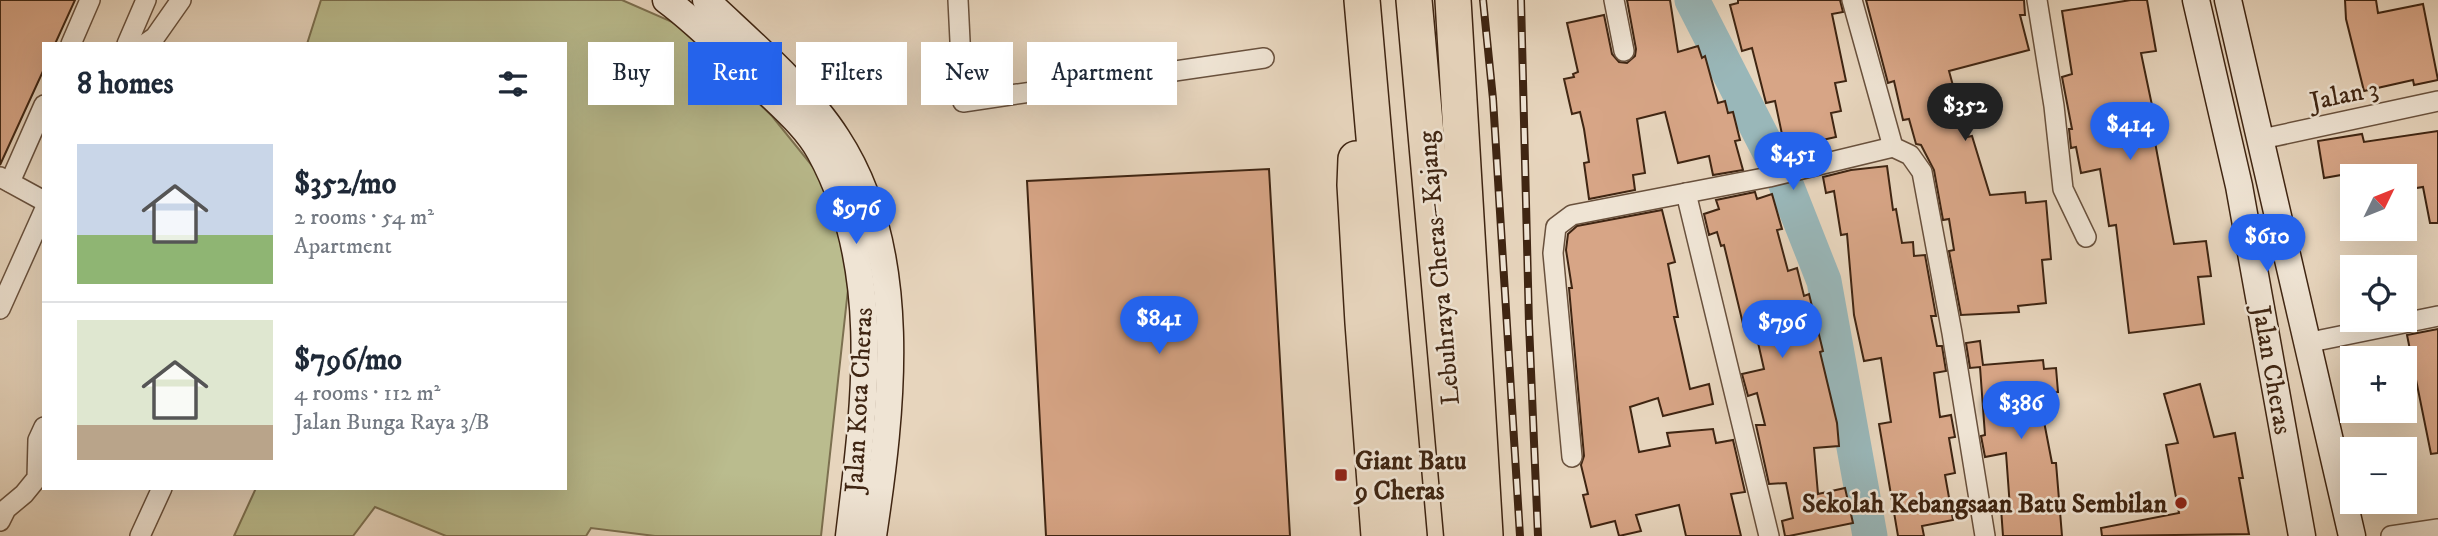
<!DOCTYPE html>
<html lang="en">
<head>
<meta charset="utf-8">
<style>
  body { margin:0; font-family:"IM FELL DW Pica",serif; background:#f2f2f3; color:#1f2937; height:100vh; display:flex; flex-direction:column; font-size:26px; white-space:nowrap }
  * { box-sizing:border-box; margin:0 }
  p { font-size:23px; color:#747a83 }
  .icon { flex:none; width:38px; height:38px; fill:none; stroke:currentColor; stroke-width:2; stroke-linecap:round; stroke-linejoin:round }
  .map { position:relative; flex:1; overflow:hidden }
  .panel { position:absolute; left:42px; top:42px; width:525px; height:448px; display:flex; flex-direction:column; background:#fff; border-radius:0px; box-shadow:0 7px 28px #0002 }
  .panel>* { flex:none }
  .banner { position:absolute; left:588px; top:42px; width:665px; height:63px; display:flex; gap:14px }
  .needle { width:46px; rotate:47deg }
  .buttons { position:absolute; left:2340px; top:164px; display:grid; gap:14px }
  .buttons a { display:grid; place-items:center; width:77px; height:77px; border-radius:0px; background:#fff; box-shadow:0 7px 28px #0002; font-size:35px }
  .price { position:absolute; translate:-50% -60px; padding:0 16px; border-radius:24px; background:#2563eb; color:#fff; font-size:23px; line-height:46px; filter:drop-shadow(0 2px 4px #0008) }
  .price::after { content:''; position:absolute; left:50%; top:42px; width:21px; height:16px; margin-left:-10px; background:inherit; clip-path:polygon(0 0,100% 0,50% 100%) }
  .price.current { background:#222; color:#fff }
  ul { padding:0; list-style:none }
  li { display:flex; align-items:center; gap:21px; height:175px; padding:0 35px }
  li+li { border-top:2px solid #e0e1e3 }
  li span { display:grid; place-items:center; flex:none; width:196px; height:140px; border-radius:0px; color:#555 }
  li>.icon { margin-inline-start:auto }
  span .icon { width:84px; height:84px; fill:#fffc; stroke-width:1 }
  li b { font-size:30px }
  h2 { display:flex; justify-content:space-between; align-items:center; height:84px; padding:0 35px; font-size:30px }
  .pill { padding:0 24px; border-radius:0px; background:#fff; box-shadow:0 7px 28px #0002; font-size:24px; line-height:63px }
  .pill.current { background:#2563eb; color:#fff }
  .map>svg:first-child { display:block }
</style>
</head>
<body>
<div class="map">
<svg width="2438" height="536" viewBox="0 0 2438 536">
  <rect width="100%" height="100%" fill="#e7d5bd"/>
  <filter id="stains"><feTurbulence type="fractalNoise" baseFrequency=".00286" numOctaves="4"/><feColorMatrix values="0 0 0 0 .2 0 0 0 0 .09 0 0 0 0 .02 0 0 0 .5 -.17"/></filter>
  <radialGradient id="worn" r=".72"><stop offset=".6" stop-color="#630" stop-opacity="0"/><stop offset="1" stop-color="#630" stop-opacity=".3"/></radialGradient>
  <path fill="#babc8e" stroke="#7c7050" stroke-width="2" d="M321 0H622L677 24 772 116 818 173 850 271 821 536H655L591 528 586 536H446L375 507 353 536H234L256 488H565V44H307Z"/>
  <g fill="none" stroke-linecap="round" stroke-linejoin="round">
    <path stroke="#99b7b9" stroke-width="35" d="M1692 0 1785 182 1824 281 1870 536"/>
  </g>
  <g fill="#d7a586" stroke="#3f2512" stroke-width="2">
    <path d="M0 0H75L55 44H44V69L0 165Z"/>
    <path d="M1627 0H1670L1678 52 1698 46 1702 58 1705 56 1718 103 1725 101 1728 113 1733 112 1740 140 1735 141 1743 170 1713 175 1709 156 1678 163 1665 112 1637 119 1645 173 1633 175 1635 190 1589 199 1584 163 1589 162 1584 129 1580 112 1572 114 1564 79 1574 77 1573 74 1578 72 1567 23 1604 15 1612 54 1619 62 1627 63 1635 56 1636 49Z"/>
    <path d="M1738 0H1840L1843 12 1832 14 1846 81 1835 83 1841 111 1831 113 1836 137 1795 146 1793 137 1783 139 1775 101 1766 103 1752 48 1742 51 1730 5 1738 3Z"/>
    <path d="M1866 0H2024L2025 15H2020L2029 50 1949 71 1967 137 1972 136 1990 195 2025 192 2026 203 2046 201 2051 259 2042 260 2046 303 2018 306 2019 312 1961 315 1949 251 1954 250 1949 219 1943 220 1934 170 1921 145 1916 144 1909 119 1903 120 1894 81 1888 83Z"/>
    <path d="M2131 0H2147L2156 51 2141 53 2153 110H2149L2174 244 2206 241 2211 276 2198 277 2204 324 2129 333 2116 225 2109 226 2100 169 2081 173 2076 147 2071 148 2069 129H2072L2062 77 2072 74 2062 11Z"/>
    <path d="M2345 0H2376L2378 13 2423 4 2438 80 2414 85 2413 80 2364 91 2346 19Z"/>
    <path d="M2438 131V223H2430L2423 187 2404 190V177H2376L2375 169 2324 178 2318 141 2362 134 2364 142Z"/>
    <path d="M1887 166 1893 210 1896 209 1902 243 1913 242 1914 256 1925 255 1936 316H1931L1937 346H1942L1946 371 1934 373 1940 417 1951 415 1955 437 1949 438 1955 473 1945 475 1953 520 1922 526 1924 536H1898L1879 424 1891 422 1881 358 1864 361 1854 315 1847 234 1841 235 1834 191 1826 193 1823 177 1851 170Z"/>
    <path d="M1269 169 1290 536H1046L1027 181Z"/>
    <path d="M1755 192 1757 199 1772 194 1782 229 1777 230 1788 271 1797 268 1804 296 1809 294 1823 351 1820 352 1837 423 1839 446 1814 448 1818 494 1845 488 1853 523 1789 536H1785L1782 521 1793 518 1786 483 1769 484 1756 425H1765L1757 393 1748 396 1742 374 1764 369 1754 325 1744 328 1724 245 1721 246 1717 232 1709 235 1704 214 1719 209 1716 200Z"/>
    <path d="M1662 210 1675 262 1668 264 1678 317H1674L1690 389 1709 384 1713 404 1663 416 1658 398 1630 407 1639 452 1670 446 1667 433 1713 429 1716 443 1733 440 1745 492 1731 494 1741 536H1686L1679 505 1636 515 1641 531 1619 536 1615 521 1591 527 1583 495 1588 494 1581 465 1584 456 1569 288H1572L1566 250 1568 234 1577 226Z"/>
    <path d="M2438 329V453L2431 454 2407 335Z"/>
    <path d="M1980 341 1983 365 2043 360 2044 369 2056 368 2058 392 2046 393 2047 406H2041L2052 463H2056L2062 536H2003L2001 508H2010L2006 453 1985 457 1981 436 1985 435 1980 367 1970 368 1966 343Z"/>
    <path d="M2200 384 2214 437 2235 433 2243 478H2239L2249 534 2102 536 2101 528 2179 513 2166 445 2178 443 2164 394Z"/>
  </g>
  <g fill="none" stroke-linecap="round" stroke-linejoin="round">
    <defs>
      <g id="street">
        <path d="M958 0 963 102 1264 58"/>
        <path d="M1614 0 1624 51"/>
        <path d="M1852 0 1893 147 1910 155 1922 172 1952 333 1985 536"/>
        <path d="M2037 0 2054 106 2063 189 2086 237"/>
        <path d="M71 44 90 0"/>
        <path d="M127 44 146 0"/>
        <path d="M145 44 155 37 181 0"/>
        <path d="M2262 139 2438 101"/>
        <path d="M0 177 44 201"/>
        <path d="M10 182 44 105"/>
        <path d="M1686 193 1769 536"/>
        <path d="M0 309 44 211"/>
        <path d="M2306 343 2438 316"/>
        <path d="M1572 457 1553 253 1556 227 1572 215 1769 177 1893 147"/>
        <path d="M0 521 6 509 24 494 37 478 38 440 44 427"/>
        <path d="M140 536 162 488"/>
        <path d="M2391 536 2438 529"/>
      </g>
      <g id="secondary">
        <path d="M666 0C700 25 729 56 760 85 780 105 806 126 820 152 885 270 864 409 849 536"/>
        <path d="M706 0C749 41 805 88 837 138 911 251 892 410 873 536"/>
        <path d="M2196 0 2239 186 2302 536"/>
        <path d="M2228 0 2352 536"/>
      </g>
      <g id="highway">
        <path d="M1362 0 1409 536"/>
        <path d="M1414 0 1462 536"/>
        <path d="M1453 0 1485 535"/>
        <path d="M1356 159 1355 185 1363 323 1379 536"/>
      </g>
    </defs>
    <use href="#street" stroke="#69513d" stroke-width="22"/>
    <use href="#secondary" stroke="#3f2512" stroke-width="29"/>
    <use href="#highway" stroke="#3f2512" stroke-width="38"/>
    <use href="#street" stroke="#efe4d4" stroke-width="19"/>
    <use href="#secondary" stroke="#efe4d4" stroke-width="26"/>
    <use href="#highway" stroke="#e7d5bd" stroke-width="35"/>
    <defs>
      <g id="rail">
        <path d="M1483 0 1493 99 1520 536"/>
        <path d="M1521 0 1529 324 1538 536"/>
      </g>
    </defs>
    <use href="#rail" stroke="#3f2512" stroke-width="8"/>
    <use href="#rail" stroke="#efe4d4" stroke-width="5" stroke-dasharray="16" stroke-linecap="butt"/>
  </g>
  <g fill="#8f2418" stroke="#efe4d4" stroke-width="2.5">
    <rect x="1334" y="468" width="14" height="14" rx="3.5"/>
    <circle cx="2181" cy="503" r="7"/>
  </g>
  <g text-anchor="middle" stroke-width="5" stroke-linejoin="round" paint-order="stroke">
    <g font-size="26" fill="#3f2512" stroke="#efe4d4">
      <text transform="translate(2344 94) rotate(-12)" y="9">Jalan 3</text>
      <text transform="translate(1438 268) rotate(-95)" y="9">Lebuhraya Cheras–Kajang</text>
      <text transform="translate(2273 370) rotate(80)" y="9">Jalan Cheras</text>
      <text transform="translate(858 400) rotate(-87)" y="9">Jalan Kota Cheras</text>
    </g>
    <g font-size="26" font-weight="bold" fill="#3f2512" stroke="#efe4d4" text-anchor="start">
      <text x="1355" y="469">Giant Batu<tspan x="1355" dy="30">9 Cheras</tspan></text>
      <text x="2167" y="512" text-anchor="end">Sekolah Kebangsaan Batu Sembilan</text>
    </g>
  </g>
  <rect width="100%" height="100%" filter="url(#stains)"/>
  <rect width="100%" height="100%" fill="url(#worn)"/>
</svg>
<div class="buttons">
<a><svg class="needle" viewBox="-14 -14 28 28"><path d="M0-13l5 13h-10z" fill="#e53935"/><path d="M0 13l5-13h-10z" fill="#747a83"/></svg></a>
<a><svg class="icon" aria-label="locate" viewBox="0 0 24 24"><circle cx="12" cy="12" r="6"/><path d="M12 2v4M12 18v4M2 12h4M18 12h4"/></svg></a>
<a>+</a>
<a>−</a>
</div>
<b class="price current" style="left:1965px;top:143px">$352</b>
<b class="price" style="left:2130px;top:162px">$414</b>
<b class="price" style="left:1793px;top:192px">$451</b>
<b class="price" style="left:856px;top:246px">$976</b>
<b class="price" style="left:2267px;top:274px">$610</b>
<b class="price" style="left:1159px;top:356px">$841</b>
<b class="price" style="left:1782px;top:360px">$796</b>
<b class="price" style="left:2021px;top:441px">$386</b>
<div class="banner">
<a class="pill">Buy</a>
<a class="pill current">Rent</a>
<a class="pill">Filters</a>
<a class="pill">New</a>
<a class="pill">Apartment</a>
</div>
<section class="panel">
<h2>8 homes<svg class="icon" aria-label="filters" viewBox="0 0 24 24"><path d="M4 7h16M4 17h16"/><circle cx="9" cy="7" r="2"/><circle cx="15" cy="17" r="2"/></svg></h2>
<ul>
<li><span style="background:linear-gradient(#c9d6e8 65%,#8fb573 0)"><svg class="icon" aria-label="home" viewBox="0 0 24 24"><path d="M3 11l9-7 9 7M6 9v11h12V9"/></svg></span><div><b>$352/mo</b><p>2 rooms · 54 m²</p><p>Apartment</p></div></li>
<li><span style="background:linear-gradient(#dfe7d0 75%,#b9a48a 0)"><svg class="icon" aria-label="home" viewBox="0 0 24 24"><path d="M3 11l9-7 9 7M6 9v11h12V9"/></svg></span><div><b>$796/mo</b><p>4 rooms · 112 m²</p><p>Jalan Bunga Raya 3/B</p></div></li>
</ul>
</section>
</div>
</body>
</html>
